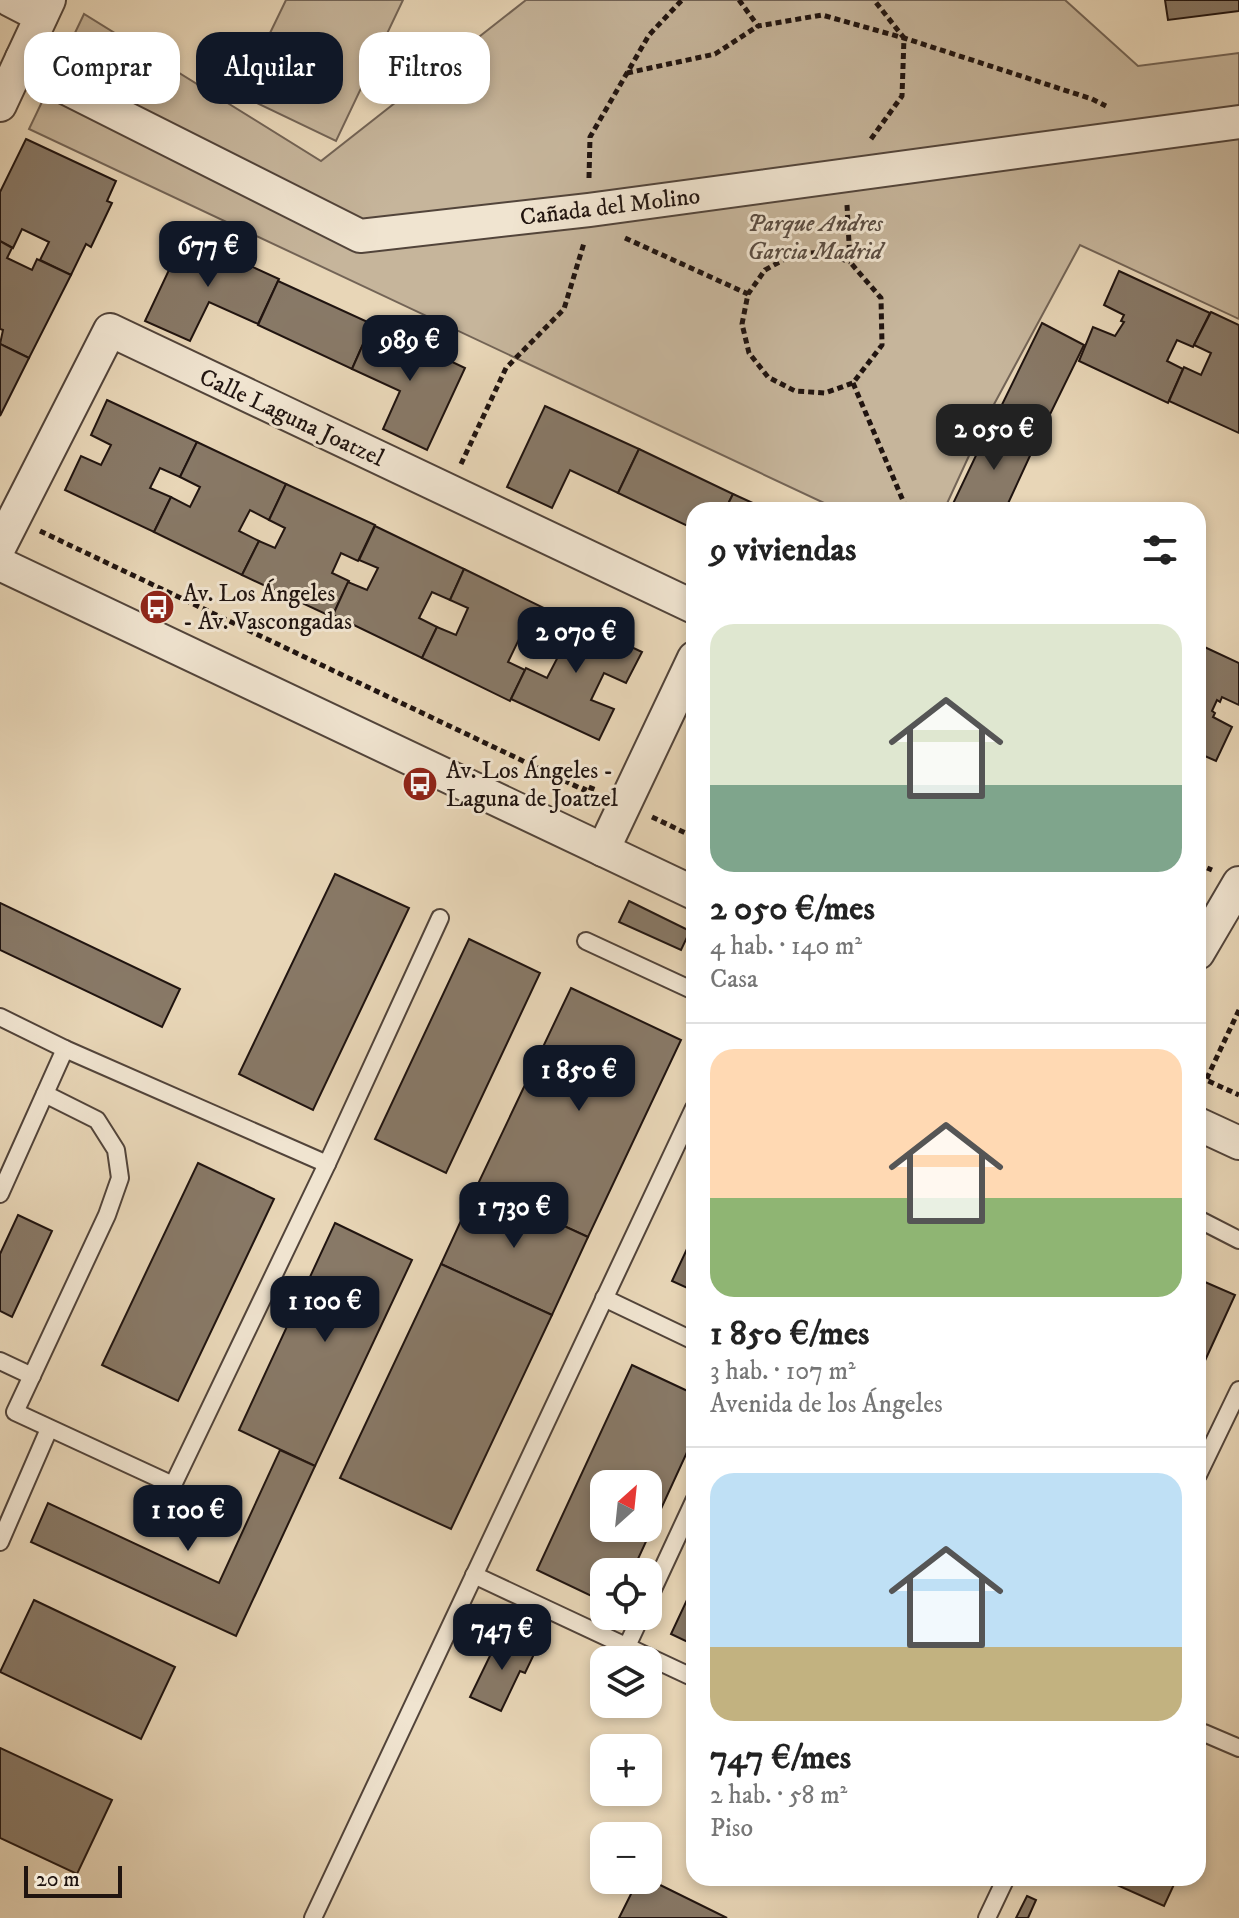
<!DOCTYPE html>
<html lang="es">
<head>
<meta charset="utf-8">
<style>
  body { margin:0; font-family:"IM FELL DW Pica",serif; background:#f6f6f6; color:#222; height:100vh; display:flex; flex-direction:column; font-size:30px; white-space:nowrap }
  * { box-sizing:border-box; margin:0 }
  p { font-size:26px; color:#767676 }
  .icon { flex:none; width:44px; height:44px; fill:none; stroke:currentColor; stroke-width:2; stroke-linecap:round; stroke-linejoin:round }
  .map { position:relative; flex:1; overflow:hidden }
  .drawer { position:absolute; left:686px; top:502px; width:520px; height:1384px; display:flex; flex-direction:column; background:#fff; border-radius:24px; box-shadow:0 4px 12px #0003 }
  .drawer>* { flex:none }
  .hud { position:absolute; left:24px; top:32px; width:542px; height:72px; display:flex; gap:16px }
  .needle { width:52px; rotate:27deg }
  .buttons { position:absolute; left:590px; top:1470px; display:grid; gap:16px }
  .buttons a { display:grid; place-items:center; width:72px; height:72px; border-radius:16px; background:#fff; box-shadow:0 4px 12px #0003; font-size:40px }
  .scale { position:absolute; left:24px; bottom:20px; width:98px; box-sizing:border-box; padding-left:8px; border:4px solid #201410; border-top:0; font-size:22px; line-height:28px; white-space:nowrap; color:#201410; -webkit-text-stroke:6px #f0e4d0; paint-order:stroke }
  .price { position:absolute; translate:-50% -68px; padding:0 18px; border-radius:16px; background:#111827; color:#fff; font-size:26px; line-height:52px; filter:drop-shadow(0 2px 4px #0008) }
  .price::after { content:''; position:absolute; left:50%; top:48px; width:24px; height:18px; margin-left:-12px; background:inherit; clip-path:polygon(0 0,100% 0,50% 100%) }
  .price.on { background:#222; color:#fff }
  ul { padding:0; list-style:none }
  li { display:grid; align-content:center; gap:16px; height:424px; padding:0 24px }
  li+li { border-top:2px solid #e0e0e0 }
  li span { display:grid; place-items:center; height:248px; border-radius:24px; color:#555 }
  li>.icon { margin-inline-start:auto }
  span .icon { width:144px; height:144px; fill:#fffc; stroke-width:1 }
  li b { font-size:34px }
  h2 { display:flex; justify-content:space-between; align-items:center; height:96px; padding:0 24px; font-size:34px }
  .chip { padding:0 28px; border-radius:24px; background:#fff; box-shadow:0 4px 12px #0003; font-size:28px; line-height:72px }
  .chip.on { background:#111827; color:#fff }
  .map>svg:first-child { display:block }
</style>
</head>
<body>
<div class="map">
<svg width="1239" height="1918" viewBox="0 0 1239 1918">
  <rect width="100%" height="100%" fill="#e8d6b7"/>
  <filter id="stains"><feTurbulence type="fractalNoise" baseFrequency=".0025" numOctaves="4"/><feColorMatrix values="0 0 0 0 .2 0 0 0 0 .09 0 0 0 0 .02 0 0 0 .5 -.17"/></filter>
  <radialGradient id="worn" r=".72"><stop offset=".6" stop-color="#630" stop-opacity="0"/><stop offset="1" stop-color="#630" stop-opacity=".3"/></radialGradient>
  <g fill="#c6b59b" stroke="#736456" stroke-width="2">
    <path d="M286 0H403L336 141 240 95Z"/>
    <path d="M526 0H1065L1138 66 1239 53V319L1080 245 985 421 944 510H839L29 129 84 14 321 161Z"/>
  </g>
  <g fill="#887967" stroke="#201410" stroke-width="2" fill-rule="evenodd">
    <path d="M1165 0H1239V11L1168 20Z"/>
    <path d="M26 139 116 181 107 201 112 203 91 247 86 244 71 275 40 260 49 242 22 229 13 248 0 241V192Z"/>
    <path d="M185 236 279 279 258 324 209 302 190 341 145 321Z"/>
    <path d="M0 241 12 248 7 258 32 270 37 259 71 275 29 358 0 344 3 330 0 329Z"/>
    <path d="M1119 271 1210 313 1193 347 1177 340 1167 361 1183 369 1168 403 1079 361 1093 327 1115 336 1124 322 1121 321 1124 315 1104 305Z"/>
    <path d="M278 281 372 324 352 369 258 325Z"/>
    <path d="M1211 312 1239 325V433L1169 401 1184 367 1201 375 1211 353 1194 345Z"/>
    <path d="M1042 323 1084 345 1035 445 992 425Z"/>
    <path d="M372 324 465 368 427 450 383 429 400 391 352 369Z"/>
    <path d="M0 344 29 358 0 416Z"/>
    <path d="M107 400 197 442 180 477 160 468 150 488 171 497 154 532 65 490 81 456 101 465 111 445 91 435Z"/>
    <path d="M545 406 639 449 618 493 570 470 552 508 507 487Z"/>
    <path d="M991 424 1035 445 1005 510H950Z"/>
    <path d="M197 442 286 484 269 520 250 510 239 531 259 541 242 575 154 532 171 497 190 507 200 487 180 477Z"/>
    <path d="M639 449 733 494 725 510H694V529L618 493Z"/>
    <path d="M286 484 375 525 358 561 341 553 332 573 349 581 332 617 242 575 259 541 275 548 285 528 269 520Z"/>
    <path d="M733 494 768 510H725Z"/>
    <path d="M375 526 464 569 450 600 432 592 419 618 437 627 422 658 333 615 348 582 367 590 378 568 359 560Z"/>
    <path d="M464 569 552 612 537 643 521 635 508 662 525 670 510 701 422 658 437 627 456 635 468 608 450 600Z"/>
    <path d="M553 610 642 652 626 683 604 673 591 700 614 709 599 740 511 699 526 668 547 678 561 651 538 641Z"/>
    <path d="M1198 644 1239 663V705L1222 697 1220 702 1217 700 1212 711 1215 713 1213 717 1232 727 1216 761 1198 753Z"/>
    <path d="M335 874 409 908 313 1110 239 1074Z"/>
    <path d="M629 901 690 931 681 950 619 922Z"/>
    <path d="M0 903 180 989 162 1027 0 950Z"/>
    <path d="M469 939 540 973 446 1173 375 1139Z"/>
    <path d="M571 988 681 1040 588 1237 477 1186Z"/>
    <path d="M198 1163 274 1199 178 1401 102 1365Z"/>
    <path d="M477 1186 588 1237 552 1315 441 1264Z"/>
    <path d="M18 1215 52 1231 12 1317 0 1311V1254Z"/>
    <path d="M335 1223 412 1260 315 1466 239 1430Z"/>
    <path d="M694 1234V1291L672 1281Z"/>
    <path d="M441 1264 552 1315 451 1529 340 1478Z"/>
    <path d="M1198 1279 1235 1295 1198 1376Z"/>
    <path d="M632 1365 694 1394V1437L632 1572H604V1602L537 1570ZM604 1484H648V1528H604Z"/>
    <path d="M280 1450 315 1466 236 1636 31 1542 48 1503 219 1583Z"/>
    <path d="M694 1585V1645L671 1634Z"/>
    <path d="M34 1600 175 1667 141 1739 0 1672Z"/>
    <path d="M501 1633 536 1650 525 1673 520 1671 501 1711 470 1697Z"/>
    <path d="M0 1748 112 1800 77 1874 0 1838Z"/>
    <path d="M1120 1878H1177L1164 1906 1117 1885Z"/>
    <path d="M648 1879 727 1918H619L638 1880Z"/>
    <path d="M1027 1896 1036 1900 1028 1918H1016Z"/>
  </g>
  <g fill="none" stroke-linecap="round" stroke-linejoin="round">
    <defs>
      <g id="lane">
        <path d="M586 941 694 991"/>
        <path d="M0 1017 65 1049 327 1164"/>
        <path d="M45 1094 97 1120 116 1150 120 1178 107 1215 15 1412 173 1485 327 1164 440 918"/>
        <path d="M0 1194 65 1049"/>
        <path d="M1198 1219 1239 1240"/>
        <path d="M604 1298 694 1341"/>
        <path d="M0 1361 32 1376"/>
        <path d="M1198 1475 1239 1390"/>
        <path d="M0 1542 49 1429"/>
        <path d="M474 1575 694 1678"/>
        <path d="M648 1600 694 1501"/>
        <path d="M627 1646 641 1616"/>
        <path d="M1204 1733 1239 1748"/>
        <path d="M313 1918 694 1108"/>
        <path d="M987 1918 1006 1878"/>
      </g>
      <g id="street">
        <path d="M10 0 41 16"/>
        <path d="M22 58 52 81 360 236 589 210 1239 122"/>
        <path d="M0 105 49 0"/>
        <path d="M0 546 110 330 694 607"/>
        <path d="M0 564 694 893"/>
        <path d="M603 850 694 658"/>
        <path d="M1198 953 1239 883"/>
        <path d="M1198 1124 1239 1143"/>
      </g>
    </defs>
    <use href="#lane" stroke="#52443a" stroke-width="20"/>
    <use href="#street" stroke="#52443a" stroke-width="36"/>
    <g stroke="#201410" stroke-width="5" stroke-dasharray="6 4" stroke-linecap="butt">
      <path d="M739 0 758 26 822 15 904 38 1092 99 1106 106"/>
      <path d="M627 73 715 54 758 26"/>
      <path d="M871 139 902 96 904 38 874 0"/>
      <path d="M589 178 590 137 649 35 682 0"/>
      <path d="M847 205 850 262 881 298 882 345 853 383 825 393 795 391 768 377 749 353 742 324 748 294 765 270 792 255 822 252 850 262"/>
      <path d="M625 238 748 294"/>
      <path d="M853 383 907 510"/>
      <path d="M461 464 506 368 564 309 584 243"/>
      <path d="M40 531 584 790 586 786 596 790"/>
      <path d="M652 817 694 837"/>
      <path d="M1198 864 1212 870"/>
      <path d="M1198 875 1203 866"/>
      <path d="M1239 1010 1206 1080 1239 1095"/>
    </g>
    <use href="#lane" stroke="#f0e4d0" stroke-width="16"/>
    <use href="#street" stroke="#f0e4d0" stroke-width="32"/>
  </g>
  <defs>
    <symbol id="bus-disc" viewBox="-11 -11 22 22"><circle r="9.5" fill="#8f2418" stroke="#f0e4d0"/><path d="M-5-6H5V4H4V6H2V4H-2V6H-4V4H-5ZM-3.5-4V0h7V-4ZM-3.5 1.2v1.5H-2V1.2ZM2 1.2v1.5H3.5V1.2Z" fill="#fff"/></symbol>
  </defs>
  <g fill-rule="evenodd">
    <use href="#bus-disc" x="137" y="587" width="40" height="40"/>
    <use href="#bus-disc" x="400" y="764" width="40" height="40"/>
  </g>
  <g text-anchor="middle" stroke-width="6" stroke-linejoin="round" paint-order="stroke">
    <g font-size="24" fill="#201410" stroke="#f0e4d0">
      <text transform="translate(610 206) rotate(-7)" y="8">Cañada del Molino</text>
      <text transform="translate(292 417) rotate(25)" y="8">Calle Laguna Joatzel</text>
    </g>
    <g font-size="24" font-style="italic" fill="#5a4c41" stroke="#f0e4d0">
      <text x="815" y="231">Parque Andres<tspan x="815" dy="28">Garcia Madrid</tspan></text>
    </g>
    <g font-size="24" fill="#201410" stroke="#f0e4d0" text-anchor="start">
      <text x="183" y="601">Av. Los Ángeles<tspan x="183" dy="28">- Av. Vascongadas</tspan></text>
      <text x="446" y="778">Av. Los Ángeles -<tspan x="446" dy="28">Laguna de Joatzel</tspan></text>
    </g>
  </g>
  <rect width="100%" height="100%" filter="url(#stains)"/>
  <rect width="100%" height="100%" fill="url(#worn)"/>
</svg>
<div class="buttons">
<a><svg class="needle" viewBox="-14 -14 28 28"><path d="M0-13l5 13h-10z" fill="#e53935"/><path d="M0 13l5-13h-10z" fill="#767676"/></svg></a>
<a><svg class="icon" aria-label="locate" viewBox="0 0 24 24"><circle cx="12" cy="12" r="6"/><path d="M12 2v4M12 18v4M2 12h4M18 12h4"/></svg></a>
<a><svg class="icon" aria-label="layers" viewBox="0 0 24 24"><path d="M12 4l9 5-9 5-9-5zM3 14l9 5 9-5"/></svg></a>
<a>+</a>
<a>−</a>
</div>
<div class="scale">20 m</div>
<b class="price" style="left:208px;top:289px">677 €</b>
<b class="price" style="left:410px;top:383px">989 €</b>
<b class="price on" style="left:994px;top:472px">2 050 €</b>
<b class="price" style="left:576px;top:675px">2 070 €</b>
<b class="price" style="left:579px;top:1113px">1 850 €</b>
<b class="price" style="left:514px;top:1250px">1 730 €</b>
<b class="price" style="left:325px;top:1344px">1 100 €</b>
<b class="price" style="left:188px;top:1553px">1 100 €</b>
<b class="price" style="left:502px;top:1672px">747 €</b>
<div class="hud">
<a class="chip">Comprar</a>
<a class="chip on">Alquilar</a>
<a class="chip">Filtros</a>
</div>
<section class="drawer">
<h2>9 viviendas<svg class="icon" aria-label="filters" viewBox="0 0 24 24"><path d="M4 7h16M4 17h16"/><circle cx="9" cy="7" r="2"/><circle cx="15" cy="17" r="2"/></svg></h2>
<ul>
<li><span style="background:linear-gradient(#dfe7d0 65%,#7fa58c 0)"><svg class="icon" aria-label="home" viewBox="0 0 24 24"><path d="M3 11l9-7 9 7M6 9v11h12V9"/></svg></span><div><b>2 050 €/mes</b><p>4 hab. · 140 m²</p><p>Casa</p></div></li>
<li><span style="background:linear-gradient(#ffd9b3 60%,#8fb573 0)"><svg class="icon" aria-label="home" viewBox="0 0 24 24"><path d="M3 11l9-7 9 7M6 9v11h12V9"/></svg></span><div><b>1 850 €/mes</b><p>3 hab. · 107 m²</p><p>Avenida de los Ángeles</p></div></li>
<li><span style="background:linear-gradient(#bfe0f5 70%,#c2b280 0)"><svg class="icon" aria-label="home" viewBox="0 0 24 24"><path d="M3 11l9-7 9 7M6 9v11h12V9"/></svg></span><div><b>747 €/mes</b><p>2 hab. · 58 m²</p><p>Piso</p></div></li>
</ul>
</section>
</div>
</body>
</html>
